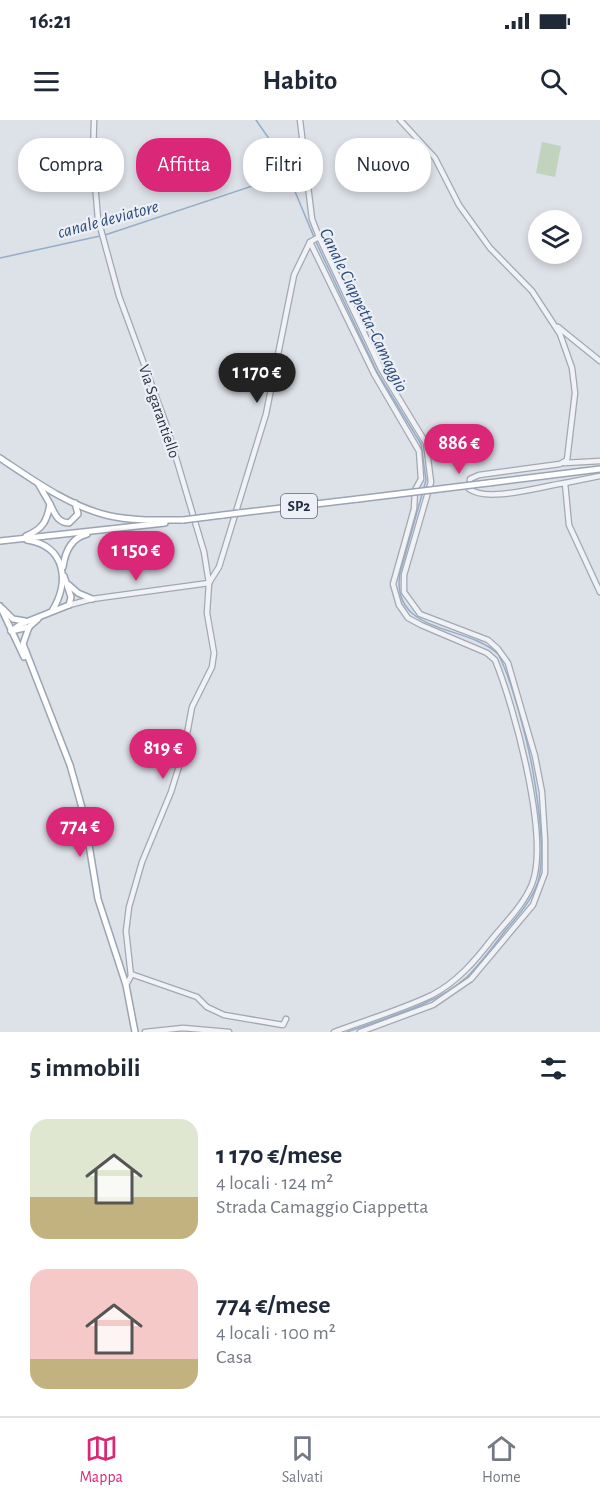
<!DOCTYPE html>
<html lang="it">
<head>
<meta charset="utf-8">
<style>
  body { margin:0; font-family:"Alegreya Sans",sans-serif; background:#f6f6f7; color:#1f2937; height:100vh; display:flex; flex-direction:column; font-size:22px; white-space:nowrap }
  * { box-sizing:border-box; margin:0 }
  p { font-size:20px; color:#747a83 }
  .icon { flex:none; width:33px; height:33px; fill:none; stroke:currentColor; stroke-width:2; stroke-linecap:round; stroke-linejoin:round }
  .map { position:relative; height:912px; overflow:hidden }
  .details { display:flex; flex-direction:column; background:#fff; flex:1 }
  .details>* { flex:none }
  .top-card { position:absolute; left:18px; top:18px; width:564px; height:54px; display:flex; gap:12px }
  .fabs { position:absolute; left:528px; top:90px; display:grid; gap:12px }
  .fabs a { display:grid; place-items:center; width:54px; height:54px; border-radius:50%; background:#fff; box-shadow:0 3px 9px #0003; font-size:30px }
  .price { position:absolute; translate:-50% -51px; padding:0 14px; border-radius:21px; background:#db2777; color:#fff; font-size:20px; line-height:39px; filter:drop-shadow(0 2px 3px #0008) }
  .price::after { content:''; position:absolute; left:50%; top:36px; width:18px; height:14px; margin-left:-9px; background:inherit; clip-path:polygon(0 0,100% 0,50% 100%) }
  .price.active { background:#222; color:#fff }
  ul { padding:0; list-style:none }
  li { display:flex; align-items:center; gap:18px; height:150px; padding:0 30px }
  li span { display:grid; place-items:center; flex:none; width:168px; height:120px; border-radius:18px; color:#555 }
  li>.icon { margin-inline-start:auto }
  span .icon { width:72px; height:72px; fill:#fffc; stroke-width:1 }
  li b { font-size:26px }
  h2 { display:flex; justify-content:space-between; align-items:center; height:72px; padding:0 30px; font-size:26px }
  .chip { padding:0 21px; border-radius:24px; background:#fff; box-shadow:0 3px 9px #0003; font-size:21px; line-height:54px }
  .chip.active { background:#db2777; color:#fff }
  .status { display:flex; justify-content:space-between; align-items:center; height:42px; padding:0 30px; background:#fff; direction:ltr }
  .status svg { height:16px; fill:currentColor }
  header { display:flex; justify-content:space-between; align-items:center; height:78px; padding:0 30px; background:#fff; font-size:27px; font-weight:600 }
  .tab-bar { display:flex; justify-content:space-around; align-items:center; height:84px; border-top:2px solid #e0e1e3; background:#fff; font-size:16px; color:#747a83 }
  .tab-bar a { display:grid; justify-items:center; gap:3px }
  .tab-bar .active { color:#db2777 }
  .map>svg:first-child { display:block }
</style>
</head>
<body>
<div class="status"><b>16:21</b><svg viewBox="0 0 49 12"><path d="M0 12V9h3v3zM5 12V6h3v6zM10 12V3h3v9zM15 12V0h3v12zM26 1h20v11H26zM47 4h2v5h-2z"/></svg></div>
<header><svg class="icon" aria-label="menu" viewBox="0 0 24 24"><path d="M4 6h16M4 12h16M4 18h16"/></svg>Habito<svg class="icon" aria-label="search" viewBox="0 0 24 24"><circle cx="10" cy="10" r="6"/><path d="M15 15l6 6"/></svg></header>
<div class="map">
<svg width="600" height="912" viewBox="0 0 600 912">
  <rect width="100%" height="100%" fill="#dde1e8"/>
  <path fill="#c2d3bd" d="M542 22 561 26 555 57 536 53Z"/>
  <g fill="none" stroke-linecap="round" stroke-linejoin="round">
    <g stroke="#94adcb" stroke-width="1.5">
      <path d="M256 0 279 33 316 122 377 252 421 324 426 360 400 453C390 515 467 504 498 534 512 559 528 623 533 652 538 681 546 734 538 762 532 780 517 797 505 811 493 827 481 843 467 857 434 886 387 897 347 912"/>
      <path d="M105 115 288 54"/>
      <path d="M0 138 100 116"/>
    </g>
    <defs>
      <g id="minor">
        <path d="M94 0 93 40 98 99 119 176 166 304 204 432 209 463 207 493 214 533 212 547 192 587 184 630 171 672 142 742 129 787 126 811 131 856 126 865"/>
        <path d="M400 0 435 38 459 85 490 128 532 171 560 214 572 248 575 273 567 340 560 344 479 355 470 359 469 369C488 383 542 366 565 363L569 405 600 472"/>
        <path d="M319 117 381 249 426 323 431 362 404 455V472L420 494 488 520 498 529 508 543 535 636 542 672 545 720V753L533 785 471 859 433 885 360 912"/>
        <path d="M310 122 374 254 419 331 421 359 415 370 414 389 393 464 399 485 408 498 421 505 487 533 495 540C514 586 550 718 532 764 524 784 506 802 492 819 475 841 457 862 432 875 401 890 366 900 334 912"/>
        <path d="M558 207 600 241"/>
        <path d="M564 343 600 341"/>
        <path d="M565 363 600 356"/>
        <path d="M209 463 219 447 266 294 294 155 310 122 319 117 312 99 300 0"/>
        <path d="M69 485 92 479 209 463"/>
        <path d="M131 854 197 877 207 887 224 895 283 905 286 899"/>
        <path d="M145 912 183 908 229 912"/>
      </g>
      <g id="major">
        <path d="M0 338C33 360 70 387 110 396 134 401 159 400 183 400"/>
        <path d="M488 363 600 349"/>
        <path d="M50 384C55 394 57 402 69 403L78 394 75 383"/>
        <path d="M239 393 358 379"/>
        <path d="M207 397 223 395"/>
        <path d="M26 416C43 409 47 401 50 384L39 365"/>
        <path d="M27 420C66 426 70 462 52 491"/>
        <path d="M0 421 165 403"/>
        <path d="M63 447C65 432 71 418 87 414"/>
        <path d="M64 456 71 477 69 485"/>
        <path d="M69 465 78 473 92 479"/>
        <path d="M0 486 24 537"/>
        <path d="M3 489 13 499 25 501"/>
        <path d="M38 499 29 507 23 524 70 645 84 695 98 779 126 865 135 912"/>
        <path d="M11 511 21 504 69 485"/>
        <path d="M11 511 29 507"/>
      </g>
    </defs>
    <use href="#minor" stroke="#a2a8b2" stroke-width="7"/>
    <use href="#major" stroke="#9ba4b5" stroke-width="8"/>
    <use href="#minor" stroke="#f0f2f6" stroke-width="4.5"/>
    <use href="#major" stroke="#fff" stroke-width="5"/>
    <defs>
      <g id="major-bridge">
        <path d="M358 379 488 363"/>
        <path d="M223 395 239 393"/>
        <path d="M183 400 207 397"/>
      </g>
    </defs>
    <use href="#major-bridge" stroke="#9ba4b5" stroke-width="8" stroke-linecap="butt"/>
    <use href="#major-bridge" stroke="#fff" stroke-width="5"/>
  </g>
  <g text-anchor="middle" stroke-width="4.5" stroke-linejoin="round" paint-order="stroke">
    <rect fill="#ecf0f6" stroke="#616877" stroke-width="1.5" x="281" y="374" width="36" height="24" rx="4.5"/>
    <g font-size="15" font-weight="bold" fill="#252e40">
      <text x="299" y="391">SP2</text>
    </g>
    <g font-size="16" fill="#252e40" stroke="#ecf0f6">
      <text transform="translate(160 291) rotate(71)" y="6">Via Sgarantiello</text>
    </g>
    <g font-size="18" font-style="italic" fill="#2c4b77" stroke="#ecf0f6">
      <text transform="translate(108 99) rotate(-15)" y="6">canale deviatore</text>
      <text transform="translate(364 190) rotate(64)" y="6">Canale Ciappetta-Camaggio</text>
    </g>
  </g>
</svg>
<div class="fabs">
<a><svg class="icon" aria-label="layers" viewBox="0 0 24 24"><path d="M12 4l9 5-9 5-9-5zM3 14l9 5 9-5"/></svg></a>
</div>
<b class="price active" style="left:257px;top:284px">1 170 €</b>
<b class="price" style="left:459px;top:355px">886 €</b>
<b class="price" style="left:136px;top:462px">1 150 €</b>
<b class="price" style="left:163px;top:660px">819 €</b>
<b class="price" style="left:80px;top:738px">774 €</b>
<div class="top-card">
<a class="chip">Compra</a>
<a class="chip active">Affitta</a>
<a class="chip">Filtri</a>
<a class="chip">Nuovo</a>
</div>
</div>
<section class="details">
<h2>5 immobili<svg class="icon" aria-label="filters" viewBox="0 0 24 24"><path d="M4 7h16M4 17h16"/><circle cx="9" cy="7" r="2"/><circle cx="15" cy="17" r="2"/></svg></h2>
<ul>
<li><span style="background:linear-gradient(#dfe7d0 65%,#c2b280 0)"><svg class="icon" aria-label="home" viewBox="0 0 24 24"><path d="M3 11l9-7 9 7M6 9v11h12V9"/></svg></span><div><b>1 170 €/mese</b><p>4 locali · 124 m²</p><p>Strada Camaggio Ciappetta</p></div></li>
<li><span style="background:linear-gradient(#f6c9c9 75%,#c2b280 0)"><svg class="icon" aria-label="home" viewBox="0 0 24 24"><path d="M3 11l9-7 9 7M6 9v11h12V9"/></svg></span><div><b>774 €/mese</b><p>4 locali · 100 m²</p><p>Casa</p></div></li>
</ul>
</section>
<nav class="tab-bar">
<a class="active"><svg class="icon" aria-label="map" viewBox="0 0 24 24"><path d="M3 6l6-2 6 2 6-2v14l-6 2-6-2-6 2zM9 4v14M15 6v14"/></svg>Mappa</a>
<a><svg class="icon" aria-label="saved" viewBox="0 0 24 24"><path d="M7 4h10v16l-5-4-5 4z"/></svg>Salvati</a>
<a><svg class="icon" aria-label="home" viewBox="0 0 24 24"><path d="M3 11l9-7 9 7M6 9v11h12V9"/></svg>Home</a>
</nav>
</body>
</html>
